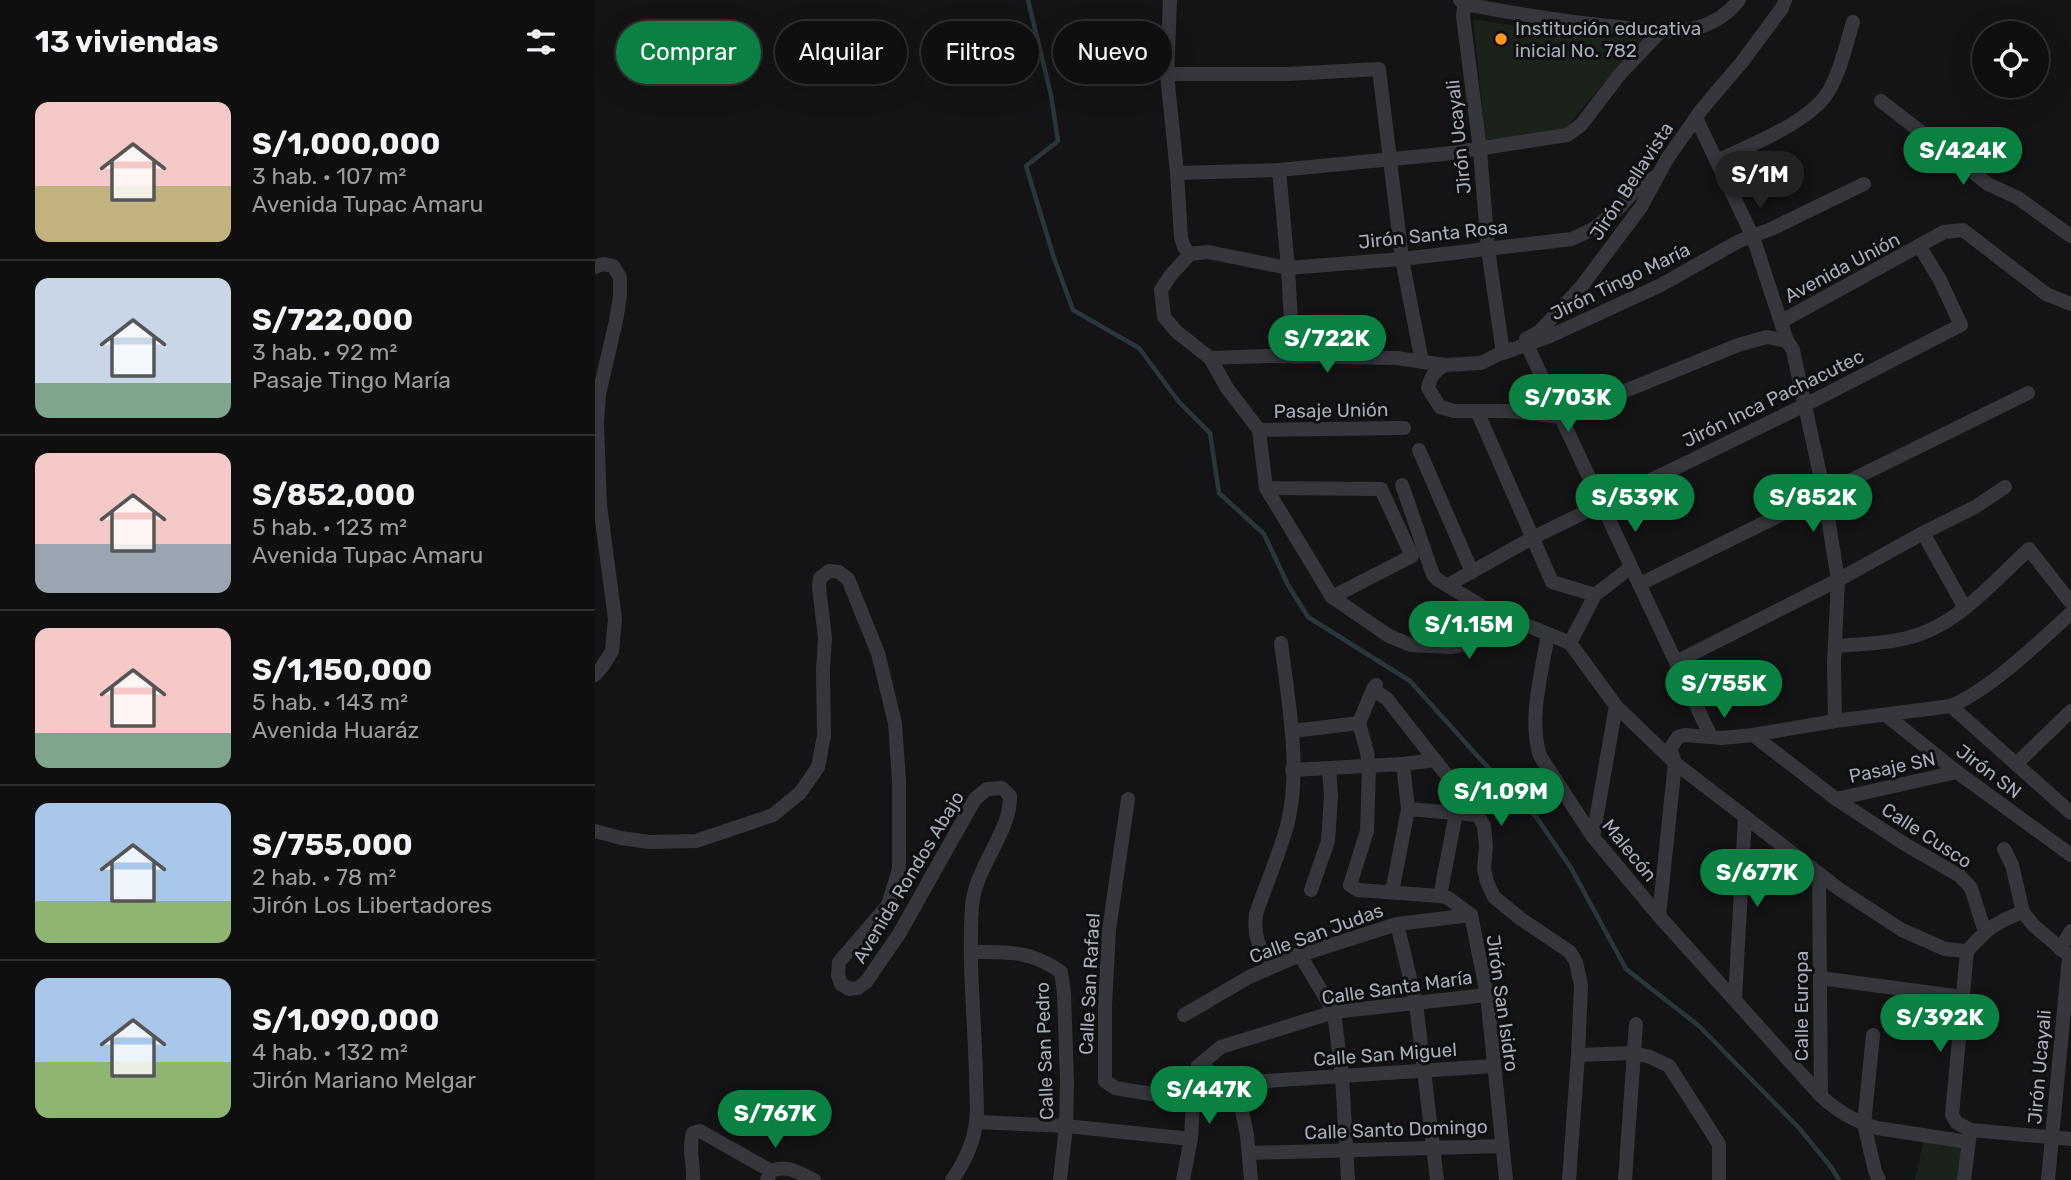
<!DOCTYPE html>
<html lang="es">
<head>
<meta charset="utf-8">
<style>
  body { margin:0; font-family:Rubik,sans-serif; background:#1d1d1e; color:#f1f3f6; height:100vh; display:flex; flex-direction:column; font-size:26px; white-space:nowrap }
  * { box-sizing:border-box; margin:0 }
  p { font-size:23px; color:#9b9c9f }
  .icon { flex:none; width:38px; height:38px; fill:none; stroke:currentColor; stroke-width:2; stroke-linecap:round; stroke-linejoin:round }
  .map { position:relative; flex:1; overflow:hidden }
  .details { display:flex; flex-direction:column; background:#0f0f10; width:595px }
  .details>* { flex:none }
  .banner { position:absolute; left:21px; top:21px; width:665px; height:63px; display:flex; gap:14px }
  .controls { position:absolute; left:1377px; top:21px; display:grid; gap:14px }
  .controls a { display:grid; place-items:center; width:77px; height:77px; border-radius:50%; background:#0f0f10; box-shadow:0 7px 28px #0002,0 0 0 2px #2f2f30; font-size:35px }
  .price { position:absolute; translate:-50% -60px; padding:0 16px; border-radius:24px; background:#0b8043; color:#fff; font-size:23px; line-height:46px; filter:drop-shadow(0 2px 4px #0008) }
  .price::after { content:''; position:absolute; left:50%; top:42px; width:21px; height:16px; margin-left:-10px; background:inherit; clip-path:polygon(0 0,100% 0,50% 100%) }
  .price.current { background:#222; color:#fff }
  ul { padding:0; list-style:none }
  li { display:flex; align-items:center; gap:21px; height:175px; padding:0 35px }
  li+li { border-top:2px solid #2f2f30 }
  li span { display:grid; place-items:center; flex:none; width:196px; height:140px; border-radius:14px; color:#555 }
  li>.icon { margin-inline-start:auto }
  span .icon { width:84px; height:84px; fill:#fffc; stroke-width:1 }
  li b { font-size:30px }
  h2 { display:flex; justify-content:space-between; align-items:center; height:84px; padding:0 35px; font-size:30px }
  .tag { padding:0 24px; border-radius:32px; background:#0f0f10; box-shadow:0 7px 28px #0002,0 0 0 2px #2f2f30; font-size:24px; line-height:63px }
  .tag.current { background:#0b8043; color:#fff }
  main { display:flex; flex:1; min-height:0 }
  .map>svg:first-child { display:block }
</style>
</head>
<body>
<main>
<section class="details">
<h2>13 viviendas<svg class="icon" aria-label="filters" viewBox="0 0 24 24"><path d="M4 7h16M4 17h16"/><circle cx="9" cy="7" r="2"/><circle cx="15" cy="17" r="2"/></svg></h2>
<ul>
<li><span style="background:linear-gradient(#f6c9c9 60%,#c2b280 0)"><svg class="icon" aria-label="home" viewBox="0 0 24 24"><path d="M3 11l9-7 9 7M6 9v11h12V9"/></svg></span><div><b>S/1,000,000</b><p>3 hab. · 107 m²</p><p>Avenida Tupac Amaru</p></div></li>
<li><span style="background:linear-gradient(#c9d6e8 75%,#7fa58c 0)"><svg class="icon" aria-label="home" viewBox="0 0 24 24"><path d="M3 11l9-7 9 7M6 9v11h12V9"/></svg></span><div><b>S/722,000</b><p>3 hab. · 92 m²</p><p>Pasaje Tingo María</p></div></li>
<li><span style="background:linear-gradient(#f6c9c9 65%,#9aa5b1 0)"><svg class="icon" aria-label="home" viewBox="0 0 24 24"><path d="M3 11l9-7 9 7M6 9v11h12V9"/></svg></span><div><b>S/852,000</b><p>5 hab. · 123 m²</p><p>Avenida Tupac Amaru</p></div></li>
<li><span style="background:linear-gradient(#f6c9c9 75%,#7fa58c 0)"><svg class="icon" aria-label="home" viewBox="0 0 24 24"><path d="M3 11l9-7 9 7M6 9v11h12V9"/></svg></span><div><b>S/1,150,000</b><p>5 hab. · 143 m²</p><p>Avenida Huaráz</p></div></li>
<li><span style="background:linear-gradient(#a9c7e8 70%,#8fb573 0)"><svg class="icon" aria-label="home" viewBox="0 0 24 24"><path d="M3 11l9-7 9 7M6 9v11h12V9"/></svg></span><div><b>S/755,000</b><p>2 hab. · 78 m²</p><p>Jirón Los Libertadores</p></div></li>
<li><span style="background:linear-gradient(#a9c7e8 60%,#8fb573 0)"><svg class="icon" aria-label="home" viewBox="0 0 24 24"><path d="M3 11l9-7 9 7M6 9v11h12V9"/></svg></span><div><b>S/1,090,000</b><p>4 hab. · 132 m²</p><p>Jirón Mariano Melgar</p></div></li>
</ul>
</section>
<div class="map">
<svg width="1476" height="1180" viewBox="0 0 1476 1180">
  <rect width="100%" height="100%" fill="#141416"/>
  <g fill="#1a221a">
    <path d="M878 19 995 37 1052 38 1018 72 970 129 891 144Z"/>
    <path d="M1329 1139 1370 1145 1366 1180H1320Z"/>
  </g>
  <g fill="none" stroke-linecap="round" stroke-linejoin="round">
    <path stroke="#29363b" stroke-width="4.5" d="M433 0 456 95 463 141 431 166 459 258 478 310 544 348 584 402 615 433 624 493 669 534 693 585 713 617 815 681 887 761 942 818 976 868 1031 969 1104 1026 1204 1128 1236 1167 1244 1180"/>
    <g stroke="#35373c" stroke-width="14">
      <path d="M575 0 572 74 582 173 586 238 589 247 595 254"/>
      <path d="M865 0 869 4C921 14 972 22 1024 27 1048 30 1081 34 1105 27 1120 22 1134 13 1144 0"/>
      <path d="M870 0 868 16 885 150 893 249 908 353 953 337 1066 285 1144 241 1174 230 1269 184"/>
      <path d="M572 74H693L784 69 807 259 827 362"/>
      <path d="M1286 101 1393 184 1423 198 1476 236"/>
      <path d="M1101 118 1158 237 1192 341 1198 350 1200 360 1229 493 1243 580 1239 663 1240 721"/>
      <path d="M1122 161C1155 145 1217 122 1235 89 1246 69 1251 45 1258 22"/>
      <path d="M684 170 693 268 698 357"/>
      <path d="M582 173 684 170 849 154 972 135 986 125 1025 74 1066 31"/>
      <path d="M595 254 575 276 566 290 569 317 582 332 615 358 632 388 664 430 671 488 786 489 817 556 737 597 794 636 816 645 857 647 866 645 872 642 880 632 890 608"/>
      <path d="M595 254 613 252 693 268 807 259 977 239 998 229 1022 210 1042 188 1062 176"/>
      <path d="M0 267 8 264 18 266 25 277V296L21 321 4 394 2 424 5 505 20 619 17 651 7 667 0 675"/>
      <path d="M1187 321 1349 232 1368 230 1451 294 1476 304"/>
      <path d="M931 339 944 332 986 287 1046 207 1072 159 1107 109 1147 62 1187 8 1190 0"/>
      <path d="M932 345 1116 737"/>
      <path d="M615 358 670 356 802 358 850 365 886 363 914 349"/>
      <path d="M850 365C839 371 836 376 833 388L845 407 859 411H913L966 417 1143 345 1172 337 1192 341"/>
      <path d="M882 411 957 582 1000 595"/>
      <path d="M664 430 809 428"/>
      <path d="M824 450 877 572"/>
      <path d="M807 485 838 575 843 580 890 608 975 643 1021 706 1080 763 1244 889 1307 930 1350 949 1372 951"/>
      <path d="M671 488 737 597"/>
      <path d="M1328 533 1370 608"/>
      <path d="M1045 584 1433 393"/>
      <path d="M853 585 939 537 1210 405 1366 325 1345 280 1325 247"/>
      <path d="M953 634C947 672 933 719 945 756L998 837 1064 916 1226 1096C1242 1111 1261 1122 1282 1128L1373 1142"/>
      <path d="M686 643C693 699 706 767 693 822 685 853 671 884 661 914 659 929 661 943 670 956L705 955 739 1012 747 1076 753 1180"/>
      <path d="M975 643 1000 595 1036 567"/>
      <path d="M1241 646C1264 644 1289 644 1312 638 1361 627 1398 582 1434 549L1476 603"/>
      <path d="M1081 662 1243 580 1328 533 1380 507 1410 487"/>
      <path d="M781 685 778 689 764 723 772 752 774 767 772 831 755 885 763 890 845 896 853 898 876 915 892 995 911 1180"/>
      <path d="M778 689 792 699 883 815 889 826 891 846 889 869 892 882 899 897 926 919 975 952 981 962 986 985 983 1055 974 1180"/>
      <path d="M1356 706 1476 813"/>
      <path d="M1291 715 1362 772 1476 855"/>
      <path d="M698 731 764 723"/>
      <path d="M1158 735 1241 799 1308 843 1365 876 1376 888 1390 932"/>
      <path d="M808 764 840 760"/>
      <path d="M1421 764 1476 711"/>
      <path d="M697 770 808 764 813 809 883 815"/>
      <path d="M533 799 514 930 510 1006V1081L520 1088 598 1101"/>
      <path d="M1241 799 1362 772"/>
      <path d="M0 831 26 838 54 842 101 841 178 815 205 793 223 767 229 736 228 670 230 638 224 587 225 578 234 571 244 572 253 579 283 653 300 723 304 781V869L293 905 244 962 243 975 246 984 254 989 263 988 271 982 304 934 380 799 392 789 407 788 415 796C416 832 380 867 377 906 373 964 380 1021 381 1078 381 1092 383 1107 381 1121 379 1143 369 1163 357 1180"/>
      <path d="M998 837 1021 706"/>
      <path d="M1409 849 1417 865 1428 912 1438 925 1476 957"/>
      <path d="M1224 874 1226 1096"/>
      <path d="M716 890 733 841 736 796 734 768"/>
      <path d="M797 892 813 809"/>
      <path d="M845 896 861 813"/>
      <path d="M1428 912C1399 923 1393 928 1372 951L1357 1115 1362 1123 1376 1130 1476 1139"/>
      <path d="M1064 916 1080 763 1076 751 1077 746 1083 737 1090 735 1127 738 1158 735 1240 721 1356 706C1397 688 1443 643 1476 613"/>
      <path d="M802 924 821 1003 842 1180"/>
      <path d="M1465 949 1476 931"/>
      <path d="M377 952C413 952 435 950 466 972L469 993 472 1082 471 1126 465 1180"/>
      <path d="M1225 978 1368 997"/>
      <path d="M1140 999 1150 817"/>
      <path d="M589 1015 654 977 705 955 802 924 876 915"/>
      <path d="M1278 1035 1269 1124 1280 1171 1284 1180"/>
      <path d="M983 1055 1038 1053 1055 1057 1074 1066 1124 1144V1180"/>
      <path d="M603 1066 626 1047 739 1012 892 995"/>
      <path d="M603 1066 641 1083 899 1066"/>
      <path d="M641 1083 652 1135 656 1180"/>
      <path d="M381 1122 471 1126 596 1139"/>
      <path d="M654 1153 907 1146"/>
      <path d="M98 1180C99 1164 93 1149 98 1133L105 1131 176 1171"/>
      <path d="M172 1180 176 1171C192 1164 204 1173 219 1180"/>
      <path d="M588 1180 596 1139 598 1101 603 1066"/>
      <path d="M1030 1180 1041 1024"/>
      <path d="M1369 1180 1375 1133"/>
      <path d="M1453 1180 1474 957"/>
    </g>
  </g>
  <circle fill="#ff9623" stroke="#0f0f11" stroke-width="2.5" cx="906" cy="39" r="7"/>
  <g text-anchor="middle" stroke-width="6" stroke-linejoin="round" paint-order="stroke">
    <g font-size="19" fill="#a5adb8" stroke="#0f0f11" text-anchor="start">
      <text x="920" y="35">Institución educativa<tspan x="920" dy="22">inicial No. 782</tspan></text>
    </g>
    <g font-size="19" fill="#a5adb8" stroke="#0f0f11">
      <text transform="translate(863 137) rotate(-96)" y="7">Jirón Ucayali</text>
      <text transform="translate(1036 181) rotate(-57)" y="7">Jirón Bellavista</text>
      <text transform="translate(838 234) rotate(-6)" y="7">Jirón Santa Rosa</text>
      <text transform="translate(1247 267) rotate(-28)" y="7">Avenida Unión</text>
      <text transform="translate(1025 281) rotate(-26)" y="7">Jirón Tingo María</text>
      <text transform="translate(1178 398) rotate(-26)" y="7">Jirón Inca Pachacutec</text>
      <text transform="translate(736 410) rotate(-1)" y="7">Pasaje Unión</text>
      <text transform="translate(1297 767) rotate(-12)" y="7">Pasaje SN</text>
      <text transform="translate(1394 771) rotate(37)" y="7">Jirón SN</text>
      <text transform="translate(1332 835) rotate(33)" y="7">Calle Cusco</text>
      <text transform="translate(1035 850) rotate(51)" y="7">Malecón</text>
      <text transform="translate(313 877) rotate(-59)" y="7">Avenida Rondos Abajo</text>
      <text transform="translate(721 933) rotate(-20)" y="7">Calle San Judas</text>
      <text transform="translate(494 984) rotate(-87)" y="7">Calle San Rafael</text>
      <text transform="translate(802 987) rotate(-8)" y="7">Calle Santa María</text>
      <text transform="translate(908 1003) rotate(82)" y="7">Jirón San Isidro</text>
      <text transform="translate(1206 1006) rotate(-90)" y="7">Calle Europa</text>
      <text transform="translate(449 1051) rotate(-92)" y="7">Calle San Pedro</text>
      <text transform="translate(790 1054) rotate(-4)" y="7">Calle San Miguel</text>
      <text transform="translate(1444 1067) rotate(-85)" y="7">Jirón Ucayali</text>
      <text transform="translate(801 1129) rotate(-2)" y="7">Calle Santo Domingo</text>
    </g>
  </g>
</svg>
<div class="controls">
<a><svg class="icon" aria-label="locate" viewBox="0 0 24 24"><circle cx="12" cy="12" r="6"/><path d="M12 2v4M12 18v4M2 12h4M18 12h4"/></svg></a>
</div>
<b class="price" style="left:1368px;top:187px">S/424K</b>
<b class="price current" style="left:1165px;top:211px">S/1M</b>
<b class="price" style="left:732px;top:375px">S/722K</b>
<b class="price" style="left:973px;top:434px">S/703K</b>
<b class="price" style="left:1040px;top:534px">S/539K</b>
<b class="price" style="left:1218px;top:534px">S/852K</b>
<b class="price" style="left:874px;top:661px">S/1.15M</b>
<b class="price" style="left:1129px;top:720px">S/755K</b>
<b class="price" style="left:906px;top:828px">S/1.09M</b>
<b class="price" style="left:1162px;top:909px">S/677K</b>
<b class="price" style="left:1345px;top:1054px">S/392K</b>
<b class="price" style="left:614px;top:1126px">S/447K</b>
<b class="price" style="left:180px;top:1150px">S/767K</b>
<div class="banner">
<a class="tag current">Comprar</a>
<a class="tag">Alquilar</a>
<a class="tag">Filtros</a>
<a class="tag">Nuevo</a>
</div>
</div>
</main>
</body>
</html>
